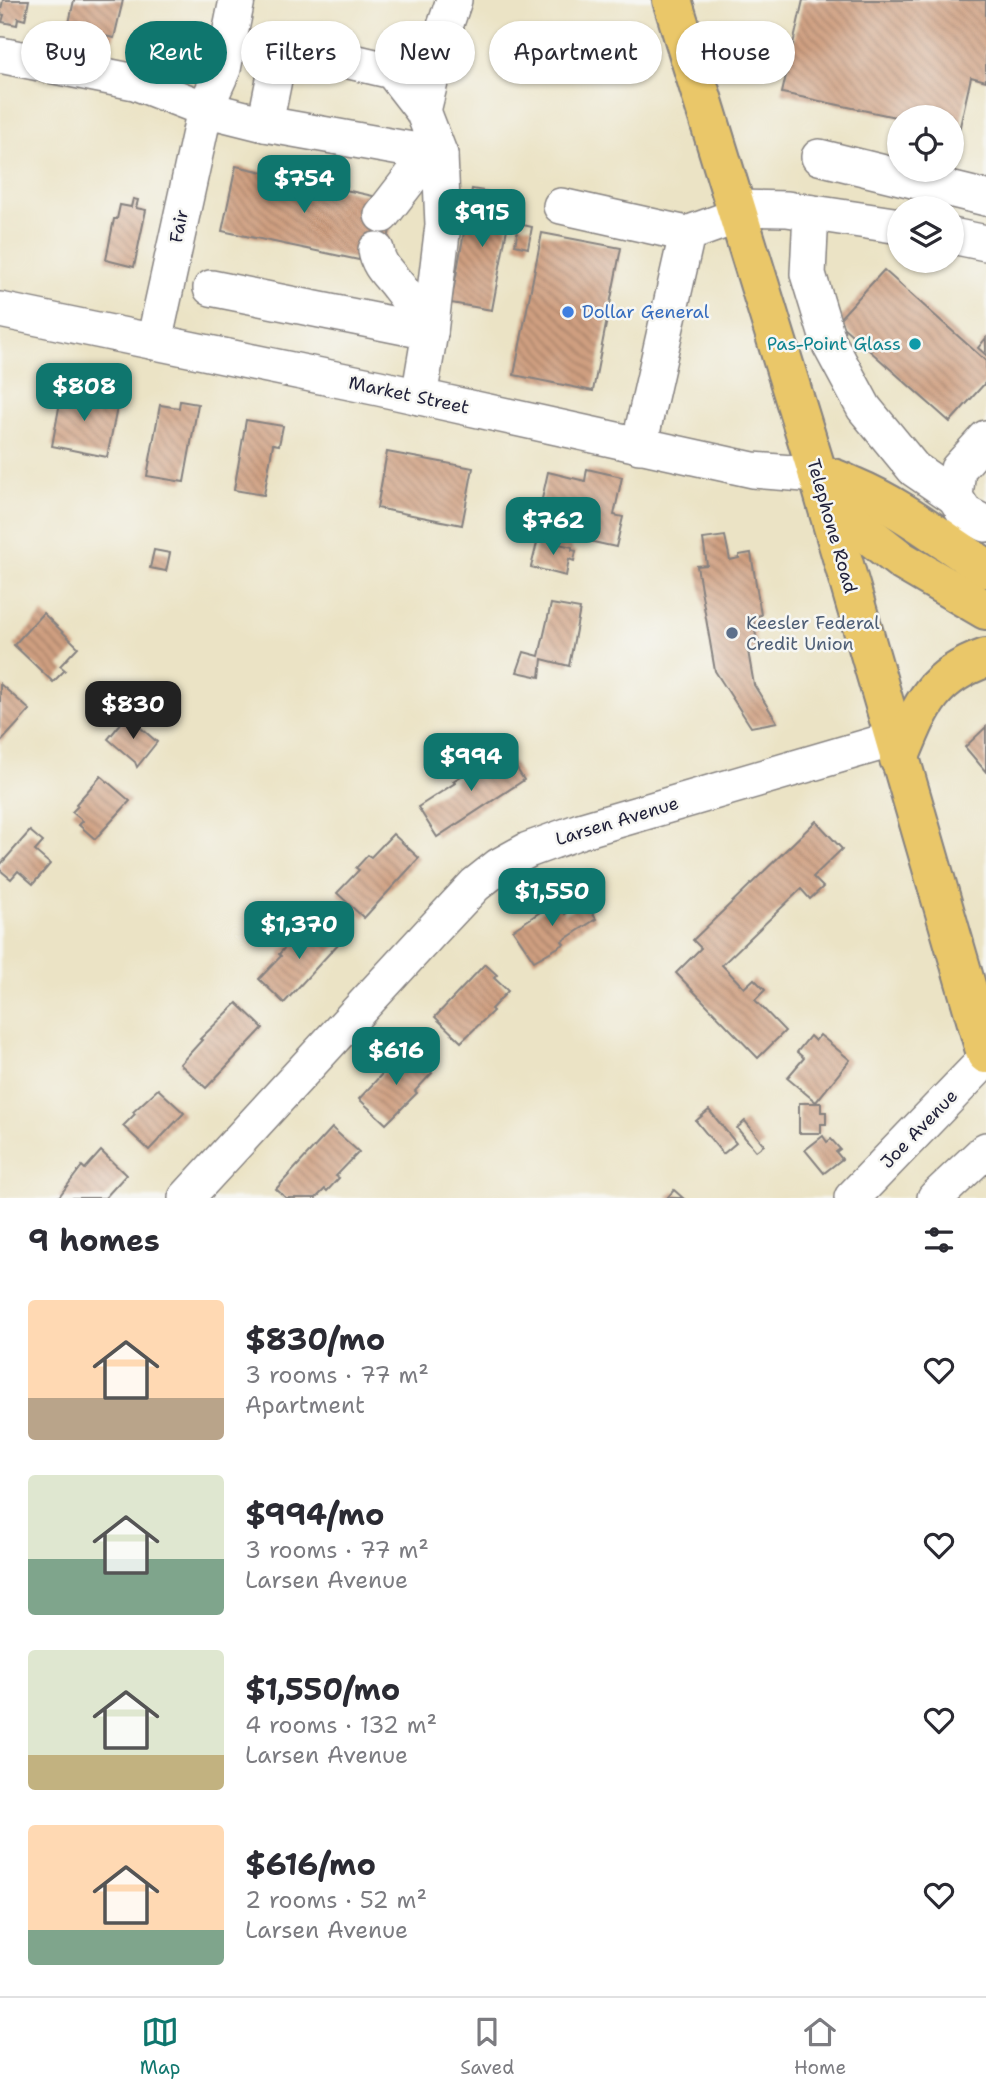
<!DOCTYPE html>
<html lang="en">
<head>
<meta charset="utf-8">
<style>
  body { margin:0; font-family:"Shantell Sans",sans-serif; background:#f2f2f3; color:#2b2b33; height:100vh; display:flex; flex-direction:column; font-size:26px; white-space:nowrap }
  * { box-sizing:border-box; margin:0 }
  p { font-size:23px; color:#7c7c81 }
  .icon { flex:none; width:38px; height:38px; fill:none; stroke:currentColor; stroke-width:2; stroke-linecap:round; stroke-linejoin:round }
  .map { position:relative; height:1198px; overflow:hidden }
  .side { display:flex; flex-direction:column; background:#fff; flex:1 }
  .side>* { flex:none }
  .top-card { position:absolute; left:21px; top:21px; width:945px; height:63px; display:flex; gap:14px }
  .fabs { position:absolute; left:887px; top:105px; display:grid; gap:14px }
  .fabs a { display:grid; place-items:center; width:77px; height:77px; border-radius:50%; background:#fff; box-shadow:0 2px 5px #0004; font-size:35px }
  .price { position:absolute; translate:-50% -60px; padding:0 16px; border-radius:14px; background:#0f766e; color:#fff; font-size:23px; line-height:46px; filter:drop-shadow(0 2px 4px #0008) }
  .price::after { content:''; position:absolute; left:50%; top:42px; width:21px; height:16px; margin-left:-10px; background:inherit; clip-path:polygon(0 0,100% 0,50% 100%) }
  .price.current { background:#222; color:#fff }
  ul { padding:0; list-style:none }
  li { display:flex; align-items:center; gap:21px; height:175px; padding:0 28px }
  li span { display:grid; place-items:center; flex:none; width:196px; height:140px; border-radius:7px; color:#555 }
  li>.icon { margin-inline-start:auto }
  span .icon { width:84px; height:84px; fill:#fffc; stroke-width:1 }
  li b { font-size:30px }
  h2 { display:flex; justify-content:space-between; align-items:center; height:84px; padding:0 28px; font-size:30px }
  .tag { padding:0 24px; border-radius:32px; background:#fff; box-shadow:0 2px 5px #0004; font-size:24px; line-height:63px }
  .tag.current { background:#0f766e; color:#fff }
  .dock { display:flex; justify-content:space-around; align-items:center; height:98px; border-top:2px solid #e1e1e2; background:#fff; font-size:19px; color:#7c7c81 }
  .dock a { display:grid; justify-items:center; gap:4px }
  .dock .current { color:#0f766e }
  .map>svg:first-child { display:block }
</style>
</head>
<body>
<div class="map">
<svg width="986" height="1198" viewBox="0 0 986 1198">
  <defs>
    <pattern id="building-back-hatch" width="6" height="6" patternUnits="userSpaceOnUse" patternTransform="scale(1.75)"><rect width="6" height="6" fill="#cf9f80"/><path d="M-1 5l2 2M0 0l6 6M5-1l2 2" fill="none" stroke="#a8816a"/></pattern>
  </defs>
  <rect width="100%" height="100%" fill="#f6f6f2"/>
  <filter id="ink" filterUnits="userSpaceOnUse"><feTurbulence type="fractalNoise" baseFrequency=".0143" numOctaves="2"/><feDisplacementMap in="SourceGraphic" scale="14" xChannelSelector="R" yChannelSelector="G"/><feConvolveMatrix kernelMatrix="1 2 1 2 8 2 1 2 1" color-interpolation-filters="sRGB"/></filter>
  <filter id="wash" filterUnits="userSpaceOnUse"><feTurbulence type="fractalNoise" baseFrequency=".00686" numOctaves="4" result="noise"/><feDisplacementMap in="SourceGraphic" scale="28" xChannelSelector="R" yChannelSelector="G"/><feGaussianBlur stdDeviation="1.57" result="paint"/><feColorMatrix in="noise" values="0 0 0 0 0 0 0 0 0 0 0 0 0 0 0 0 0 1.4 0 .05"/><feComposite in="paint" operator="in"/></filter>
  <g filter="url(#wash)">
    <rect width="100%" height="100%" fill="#ebe3c5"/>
    <g id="blocks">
      <g fill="url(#building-back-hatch)">
        <path d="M3 0H29L25 20 18 18 17 25 2 22 4 15 0 14Z"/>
        <path d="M74 0H123L114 38 68 28Z"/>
        <path d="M803 0H986V81L971 77 959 131 952 130V117L900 118 782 93Z"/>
        <path d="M236 166 373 196 369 212 392 217 386 252 362 246 359 260 222 231Z"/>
        <path d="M472 189 513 196 492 310 451 303Z"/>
        <path d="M133 199 138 200 136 208 146 210 134 267 106 260 114 219H117L120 205 131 207Z"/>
        <path d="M519 224 532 227 528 248 515 245Z"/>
        <path d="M542 233 621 248 593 391 514 375Z"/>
        <path d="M884 270 986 361V382L950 422 843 327 840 318Z"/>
        <path d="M986 338V355L978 348Z"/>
        <path d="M63 386 103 396 101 404 117 408 107 457 52 446Z"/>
        <path d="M180 401 198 404 184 482 147 476 160 405 179 408Z"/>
        <path d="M246 420 283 426 279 445 273 444 264 495 234 490Z"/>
        <path d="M387 452 473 468 462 525 377 508Z"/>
        <path d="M587 469 622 477 614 515 623 517 616 547 557 534 561 513 540 508 548 472 585 481Z"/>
        <path d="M725 536 730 560 739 558V555L751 553 761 615 753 617 758 649 748 651 754 685 777 722 751 727 715 671 697 566 707 565 703 539Z"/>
        <path d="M538 539 572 547V550L576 551 574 561 569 559 566 576 531 567Z"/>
        <path d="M154 550 170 553 166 571 150 568Z"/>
        <path d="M551 604 580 609 569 666 542 659 540 677 517 672 524 652 539 656Z"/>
        <path d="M43 613 78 647 60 666 65 670 53 682 14 645Z"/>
        <path d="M0 684 30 710 0 743Z"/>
        <path d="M127 716 157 742 137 767 135 762 108 739Z"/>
        <path d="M986 727V772L965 747Z"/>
        <path d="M505 750 524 780 437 837 418 807 455 783 453 781Z"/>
        <path d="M101 776 130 801 95 839 79 825 83 821 72 812 78 806 76 804Z"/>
        <path d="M816 821 842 849 813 877 823 887 810 899 801 889 722 965 744 988 754 979 765 990 755 1000 785 1031 758 1058 676 973 701 948 693 940Z"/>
        <path d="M30 831 43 842 35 851 50 864 33 884 18 871 11 879 0 870V865Z"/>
        <path d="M393 834 419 858 364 918 337 893 359 870 356 868 368 855 371 857Z"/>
        <path d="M557 901 565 914 584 901 596 919 562 941 564 944 534 961 513 930Z"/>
        <path d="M314 920 339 943 284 1003 259 979 281 956 279 954 291 941 293 943Z"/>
        <path d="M485 964 497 975 494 978 508 991 491 1009 493 1011 461 1042 435 1017Z"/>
        <path d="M237 1003 263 1028 206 1088 180 1064 202 1040 200 1039Z"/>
        <path d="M820 1035 850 1060 816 1102 787 1078 804 1058 797 1052 810 1036 815 1041Z"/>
        <path d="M405 1049 432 1073 415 1091 417 1093 386 1124 359 1099Z"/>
        <path d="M158 1089 184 1113 149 1150 123 1126 135 1114 133 1112Z"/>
        <path d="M799 1103H821V1112H826V1124H821V1133H799Z"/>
        <path d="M709 1110 736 1143 723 1154 696 1121Z"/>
        <path d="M745 1121 764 1145 756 1151 737 1128Z"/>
        <path d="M332 1128 359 1152 336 1176 339 1178 327 1191 325 1189 316 1198H286L276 1189Z"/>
        <path d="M823 1136 827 1142 831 1139 840 1149 836 1152 842 1159 824 1173 805 1150Z"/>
        <path d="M101 1151 126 1175 105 1198H58L82 1166 85 1169Z"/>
        <path d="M674 1190 683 1198H667Z"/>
      </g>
    </g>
  </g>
  <g filter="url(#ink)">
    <use href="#blocks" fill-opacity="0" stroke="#868280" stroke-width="2"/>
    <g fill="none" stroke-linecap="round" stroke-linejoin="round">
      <defs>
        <g id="minor">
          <path d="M0 55 135 82 205 109 265 124"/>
          <path d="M423 111 440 41 454 0"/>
          <path d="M819 157 986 198"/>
          <path d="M561 206 687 234"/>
          <path d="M734 208 787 209 900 226"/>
          <path d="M811 213 808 274 829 343 864 408 914 469 955 497"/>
          <path d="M382 215 412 176 440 155"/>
          <path d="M952 236 986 243"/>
          <path d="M376 250C378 266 389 274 398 286 410 301 420 317 430 332"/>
          <path d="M211 288 430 332"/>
          <path d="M0 310 379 388 753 470 818 475"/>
          <path d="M154 342 205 109 223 69 237 0"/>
          <path d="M419 397 430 332 443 225 440 155 423 111 392 71 281 45 265 124 440 155"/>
          <path d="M986 438 958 469 955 497 965 513 986 524"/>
          <path d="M639 446 687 234 737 216"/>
          <path d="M186 1198 431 932 475 885 499 866 528 850 580 831 894 739"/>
          <path d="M852 1198 986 1059"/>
          <path d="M935 1198 986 1150"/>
        </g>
        <g id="major">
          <path d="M672 0 818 475 986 1054"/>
          <path d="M818 475C831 476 842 482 854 487 902 507 942 540 986 568"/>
          <path d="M828 488 857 526 902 561 986 610"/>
          <path d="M899 759C920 708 930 677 986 658"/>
        </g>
      </defs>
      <use href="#minor" stroke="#868280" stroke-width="38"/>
      <use href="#major" stroke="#868280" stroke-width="42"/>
      <use href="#minor" stroke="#fff" stroke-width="35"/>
      <use href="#major" stroke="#eac769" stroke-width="38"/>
    </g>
  </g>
  <circle fill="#3f7fe0" stroke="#f6f6f2" stroke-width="2.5" cx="568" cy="312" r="7"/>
  <circle fill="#0f9aa8" stroke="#f6f6f2" stroke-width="2.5" cx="915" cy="344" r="7"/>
  <circle fill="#5c6f8a" stroke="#f6f6f2" stroke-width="2.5" cx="732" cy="633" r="7"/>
  <g text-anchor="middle" stroke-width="5" stroke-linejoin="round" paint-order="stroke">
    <g font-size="18" fill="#22223b" stroke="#f6f6f2">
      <text transform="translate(179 226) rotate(-78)" y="6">Fair</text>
      <text transform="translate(409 395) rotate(12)" y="6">Market Street</text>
      <text transform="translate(832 526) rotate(74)" y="6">Telephone Road</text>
      <text transform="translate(617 821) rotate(-17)" y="6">Larsen Avenue</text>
      <text transform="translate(919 1129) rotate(-46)" y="6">Joe Avenue</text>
    </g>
    <g font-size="18" fill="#366cbe" stroke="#f6f6f2" text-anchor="start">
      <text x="582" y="318">Dollar General</text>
    </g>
    <g font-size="18" fill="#0d838f" stroke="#f6f6f2" text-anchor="end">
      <text x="901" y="350">Pas-Point Glass</text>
    </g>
    <g font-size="18" fill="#4e5e75" stroke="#f6f6f2" text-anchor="start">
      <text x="746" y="629">Keesler Federal<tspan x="746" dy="21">Credit Union</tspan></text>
    </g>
  </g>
</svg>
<div class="fabs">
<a><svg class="icon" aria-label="locate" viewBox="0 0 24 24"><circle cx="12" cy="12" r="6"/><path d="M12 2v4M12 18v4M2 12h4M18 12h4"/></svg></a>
<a><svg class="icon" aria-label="layers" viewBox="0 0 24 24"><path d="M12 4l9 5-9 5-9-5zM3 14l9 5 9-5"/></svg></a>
</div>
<b class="price" style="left:304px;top:215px">$754</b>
<b class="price" style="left:482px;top:249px">$915</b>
<b class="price" style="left:84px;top:423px">$808</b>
<b class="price" style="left:553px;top:557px">$762</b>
<b class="price current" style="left:133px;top:741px">$830</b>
<b class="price" style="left:471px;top:793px">$994</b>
<b class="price" style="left:552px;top:928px">$1,550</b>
<b class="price" style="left:299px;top:961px">$1,370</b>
<b class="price" style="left:396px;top:1087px">$616</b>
<div class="top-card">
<a class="tag">Buy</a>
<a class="tag current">Rent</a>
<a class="tag">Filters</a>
<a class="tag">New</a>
<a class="tag">Apartment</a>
<a class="tag">House</a>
</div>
</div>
<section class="side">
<h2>9 homes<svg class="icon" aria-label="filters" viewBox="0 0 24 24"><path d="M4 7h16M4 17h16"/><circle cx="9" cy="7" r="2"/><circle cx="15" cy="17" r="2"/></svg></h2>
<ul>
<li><span style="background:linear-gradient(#ffd9b3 70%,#b9a48a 0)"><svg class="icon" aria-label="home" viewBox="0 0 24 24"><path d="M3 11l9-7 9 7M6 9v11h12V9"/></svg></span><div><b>$830/mo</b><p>3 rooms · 77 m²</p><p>Apartment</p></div><svg class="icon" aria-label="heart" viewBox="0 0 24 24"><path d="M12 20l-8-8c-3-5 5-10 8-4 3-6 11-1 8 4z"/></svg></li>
<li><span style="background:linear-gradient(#dfe7d0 60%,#7fa58c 0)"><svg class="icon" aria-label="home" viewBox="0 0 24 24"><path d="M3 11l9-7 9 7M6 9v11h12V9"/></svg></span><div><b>$994/mo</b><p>3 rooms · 77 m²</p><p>Larsen Avenue</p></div><svg class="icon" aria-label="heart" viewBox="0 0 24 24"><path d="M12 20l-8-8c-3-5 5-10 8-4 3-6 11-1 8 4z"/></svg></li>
<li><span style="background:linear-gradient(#dfe7d0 75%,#c2b280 0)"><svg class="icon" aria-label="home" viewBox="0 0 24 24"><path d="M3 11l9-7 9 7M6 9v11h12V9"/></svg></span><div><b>$1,550/mo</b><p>4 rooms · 132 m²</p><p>Larsen Avenue</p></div><svg class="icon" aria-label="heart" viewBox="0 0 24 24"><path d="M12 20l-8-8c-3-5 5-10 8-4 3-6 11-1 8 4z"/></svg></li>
<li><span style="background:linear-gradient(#ffd9b3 75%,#7fa58c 0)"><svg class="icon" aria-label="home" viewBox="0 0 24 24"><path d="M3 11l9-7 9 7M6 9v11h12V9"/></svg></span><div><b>$616/mo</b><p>2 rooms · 52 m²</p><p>Larsen Avenue</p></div><svg class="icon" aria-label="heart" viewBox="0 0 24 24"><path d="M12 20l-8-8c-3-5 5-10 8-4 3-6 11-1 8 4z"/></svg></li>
</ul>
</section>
<nav class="dock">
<a class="current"><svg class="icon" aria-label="map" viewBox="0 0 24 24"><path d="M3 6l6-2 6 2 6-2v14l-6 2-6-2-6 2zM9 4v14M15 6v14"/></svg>Map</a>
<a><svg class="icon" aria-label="saved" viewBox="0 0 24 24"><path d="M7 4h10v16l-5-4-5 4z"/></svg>Saved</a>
<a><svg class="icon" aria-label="home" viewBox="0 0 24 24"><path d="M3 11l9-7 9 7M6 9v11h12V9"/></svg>Home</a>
</nav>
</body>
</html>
